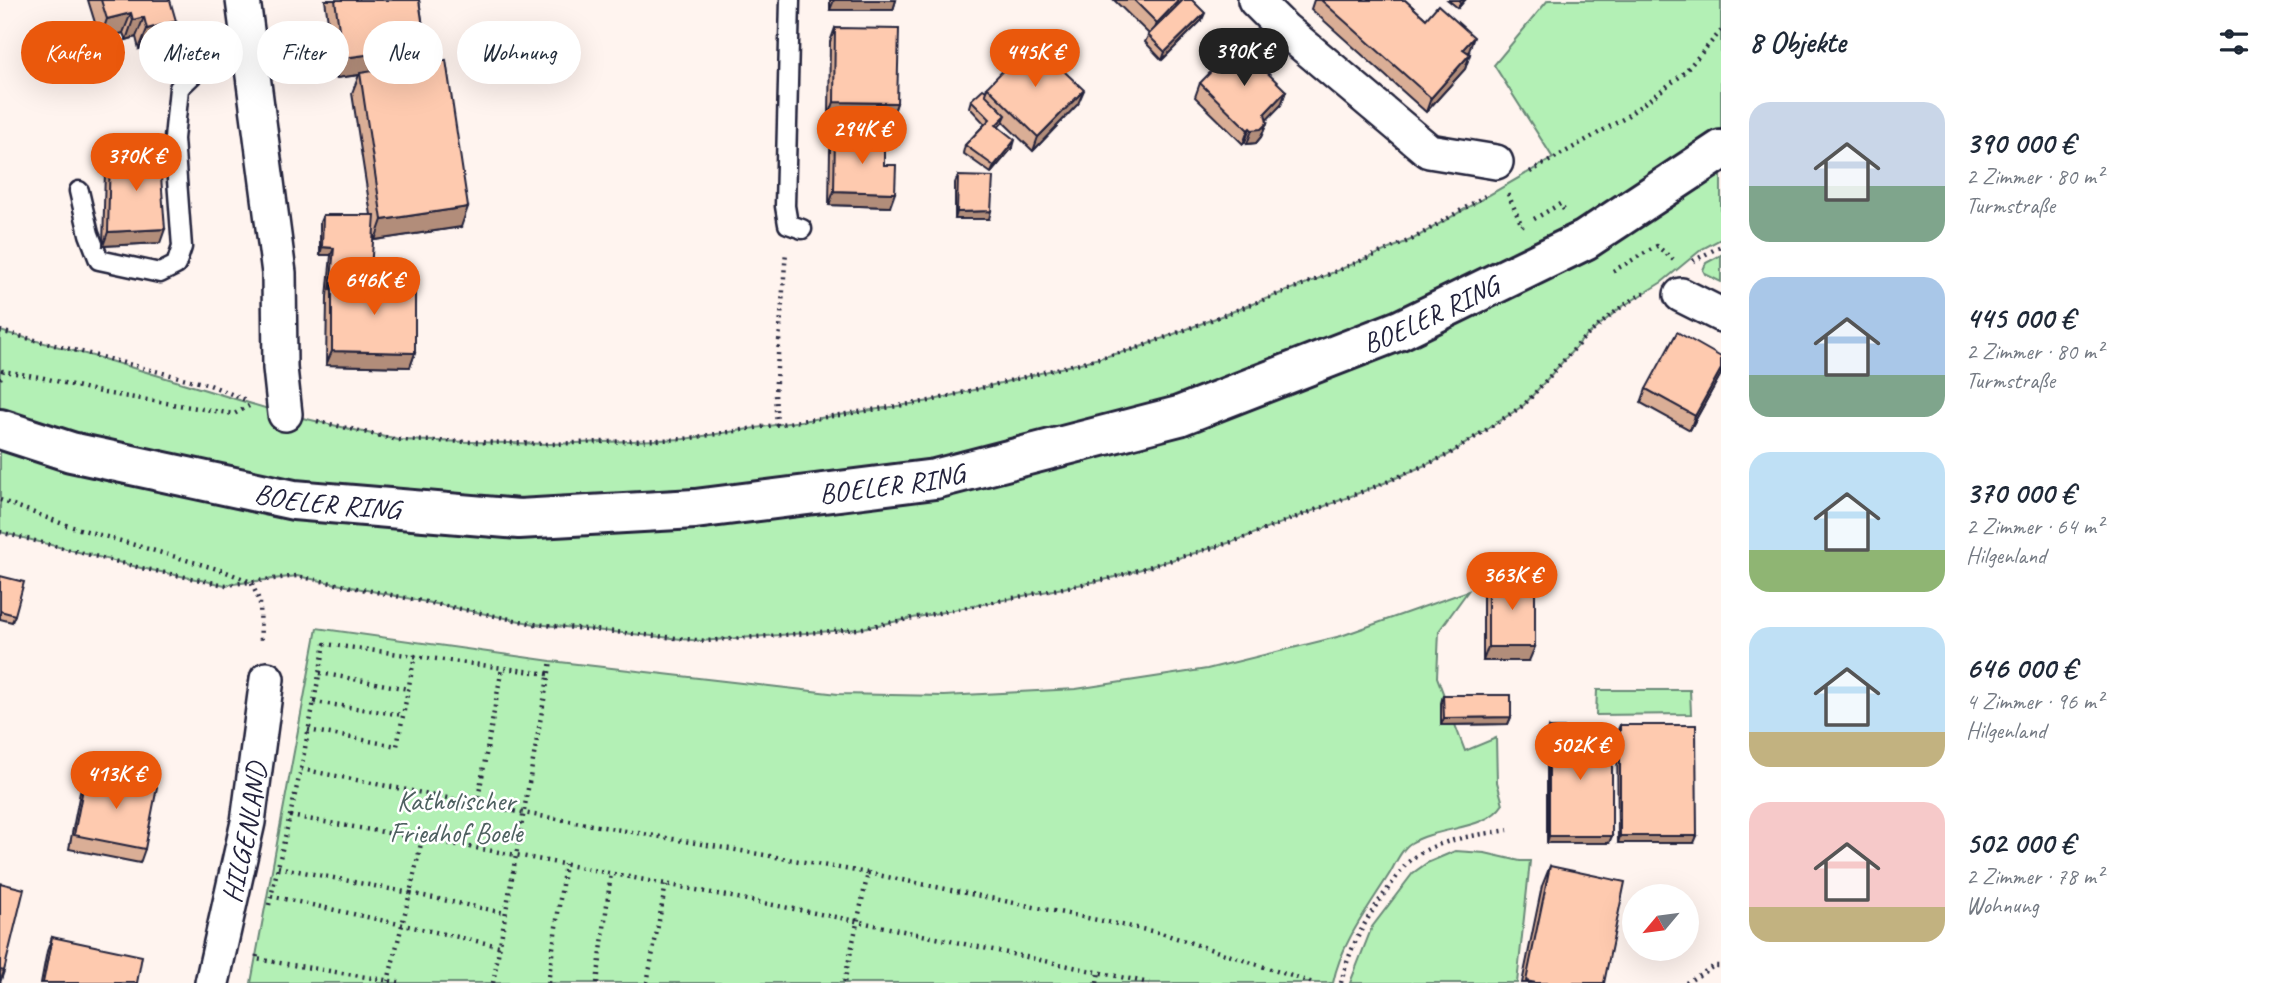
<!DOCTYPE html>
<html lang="de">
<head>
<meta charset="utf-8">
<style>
  body { margin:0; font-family:Caveat,sans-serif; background:#f6f6f7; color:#1f2937; height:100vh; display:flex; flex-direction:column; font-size:26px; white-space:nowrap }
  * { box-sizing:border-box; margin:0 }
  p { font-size:23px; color:#747a83 }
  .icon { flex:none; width:38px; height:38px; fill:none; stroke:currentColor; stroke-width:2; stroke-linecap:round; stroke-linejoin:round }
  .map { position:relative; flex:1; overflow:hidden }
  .details { display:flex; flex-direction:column; background:#fff; width:560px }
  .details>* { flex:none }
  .banner { position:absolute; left:21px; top:21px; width:665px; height:63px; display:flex; gap:14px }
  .needle { width:46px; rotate:241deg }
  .fabs { position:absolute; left:1622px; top:884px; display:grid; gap:14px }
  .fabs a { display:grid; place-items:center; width:77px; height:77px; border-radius:50%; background:#fff; box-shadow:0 7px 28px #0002; font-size:35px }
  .price { position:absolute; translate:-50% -60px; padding:0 16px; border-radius:24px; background:#ea580c; color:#fff; font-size:23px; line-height:46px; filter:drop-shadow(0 2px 4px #0008) }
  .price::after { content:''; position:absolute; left:50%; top:42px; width:21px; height:16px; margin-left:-10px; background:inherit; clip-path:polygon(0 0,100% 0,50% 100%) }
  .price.current { background:#222; color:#fff }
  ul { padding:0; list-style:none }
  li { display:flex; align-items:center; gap:21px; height:175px; padding:0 28px }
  li span { display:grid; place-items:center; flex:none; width:196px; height:140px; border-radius:21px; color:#555 }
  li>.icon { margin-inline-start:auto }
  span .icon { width:84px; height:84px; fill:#fffc; stroke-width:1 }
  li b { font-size:30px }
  h2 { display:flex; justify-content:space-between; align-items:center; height:84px; padding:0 28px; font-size:30px }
  .pill { padding:0 24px; border-radius:32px; background:#fff; box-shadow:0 7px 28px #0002; font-size:24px; line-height:63px }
  .pill.current { background:#ea580c; color:#fff }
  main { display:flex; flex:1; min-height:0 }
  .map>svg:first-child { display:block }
</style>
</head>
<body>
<main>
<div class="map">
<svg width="1721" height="983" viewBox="0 0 1721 983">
  <rect width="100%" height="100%" fill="#fff4ef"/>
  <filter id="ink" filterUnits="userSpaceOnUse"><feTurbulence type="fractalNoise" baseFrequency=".0143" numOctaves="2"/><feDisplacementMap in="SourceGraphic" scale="14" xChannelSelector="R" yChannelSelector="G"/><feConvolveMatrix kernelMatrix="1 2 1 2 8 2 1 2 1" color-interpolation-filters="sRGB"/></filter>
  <g filter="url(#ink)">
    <g fill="#b3f0b5" stroke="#6a8978" stroke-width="2">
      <path d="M1548 0H1721V239L1702 249 1662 282 1620 308 1583 339 1524 405 1448 455 1382 484 1235 541 1108 579 858 629 701 641 535 624 297 576 225 585 141 568 0 532V331L100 358 285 414 398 440 550 444 684 439 930 401 1135 349 1315 280 1413 239 1553 158 1494 65Z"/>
      <path d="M1721 255V282L1705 274 1703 270 1706 263Z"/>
      <path d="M1468 591 1439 631 1437 677 1465 751 1496 738 1497 782 1503 804C1486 831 1439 826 1411 843 1402 848 1395 864 1390 873 1369 907 1341 943 1333 983H251L317 628 551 661 838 694 944 696 1076 689 1207 669 1341 636Z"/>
      <path d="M1597 690H1690L1691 714 1596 715Z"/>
      <path d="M1455 851 1485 853 1520 861H1530L1517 983H1350L1372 927 1413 873 1427 863Z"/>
    </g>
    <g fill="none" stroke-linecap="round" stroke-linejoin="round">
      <defs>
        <g id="lane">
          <path d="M790 0 785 206 788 224 802 229"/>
          <path d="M79 191 89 234 99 260 160 273 176 265 182 247 174 139 179 88 203 65 250 50"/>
        </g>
        <g id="street">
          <path d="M243 0 279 273 280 368 285 414"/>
          <path d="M1255 0 1284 29 1429 151 1496 162"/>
          <path d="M1681 295 1721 315"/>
          <path id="s1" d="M212 983 248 822 267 679"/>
        </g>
        <g id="secondary">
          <path id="s2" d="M0 429 71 452 294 500 519 519 695 509 935 479 1179 416 1400 330 1585 240 1721 150"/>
        </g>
      </defs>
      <use href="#lane" stroke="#22223b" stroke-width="23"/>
      <use href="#street" stroke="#22223b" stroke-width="38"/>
      <use href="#secondary" stroke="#22223b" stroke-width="44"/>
      <g stroke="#22223b" stroke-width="4.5" stroke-dasharray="2 5" stroke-linecap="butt">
        <path d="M1530 172 1623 119 1682 75 1721 31"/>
        <path d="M1508 194 1522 226 1523 225"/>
        <path d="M1534 219 1560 204 1564 210"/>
        <path d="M1693 261 1721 246"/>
        <path d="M1613 271 1657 246 1676 262"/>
        <path d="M0 331 210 385 248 401"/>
        <path d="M0 379 3 371 40 377 104 393 234 414 249 406"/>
        <path d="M317 421 398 440 550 444 684 439 930 401 1135 349 1315 280 1413 239 1485 196"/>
        <path d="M777 425 775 394 786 251"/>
        <path d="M0 500 66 525 224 571 251 582 260 602 261 644"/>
        <path d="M0 532 141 568 225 585 297 576 535 624 706 641 858 629 1108 579 1235 541 1382 484 1448 455 1524 405 1583 339 1620 308 1645 292"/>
        <path d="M320 673 408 689"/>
        <path d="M314 702 403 715"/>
        <path d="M308 730 397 746 415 655"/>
        <path d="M301 769 523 813 868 873 844 983"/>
        <path d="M477 804 502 668"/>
        <path d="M290 816 516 855 856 921 1149 983"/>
        <path d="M422 839 410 893 505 913"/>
        <path d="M278 867 410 893 388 981"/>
        <path d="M868 873 1161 933 1313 983"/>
        <path d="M271 896 499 946"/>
        <path d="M269 905 301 769 325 644 548 674"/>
        <path d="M257 955 256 959 403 983"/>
        <path d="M493 983 551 661"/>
        <path d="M548 983 565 864"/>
        <path d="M597 983 611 873"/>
        <path d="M647 983 666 884"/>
        <path d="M1097 983 1099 972"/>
        <path d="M1341 983C1350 945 1369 913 1393 882 1400 872 1408 860 1419 854 1445 838 1479 835 1508 830"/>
        <path d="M1686 983 1714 966H1721"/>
      </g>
      <use href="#lane" stroke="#fff" stroke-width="18"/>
      <use href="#street" stroke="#fff" stroke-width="33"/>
      <use href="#secondary" stroke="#fff" stroke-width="38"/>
    </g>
    <g fill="#daae96" stroke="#22223b" stroke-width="2">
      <path d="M88 0H170L169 41 139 49 136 37 126 40 123 33 100 39Z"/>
      <path d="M325 0H419L426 47 420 63 461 227 375 240 373 232 370 282 415 353 410 367 326 365 327 297 331 255H320V222L323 215H371L352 93 359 75 336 78Z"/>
      <path d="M830 0H896L893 10H830Z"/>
      <path d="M1114 0H1192L1202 20 1162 60 1145 42 1149 34Z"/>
      <path d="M1314 0H1405L1426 19 1469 51 1467 52 1470 54 1465 69 1426 112 1311 9Z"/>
      <path d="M1448 0H1465L1458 8Z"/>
      <path d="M835 28 897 103 892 117 829 116 830 42Z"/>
      <path d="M1200 83 1286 91 1281 105 1266 120 1267 123 1261 137 1256 143 1247 144 1245 142 1243 144 1195 97Z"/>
      <path d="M987 87 1078 104 1033 151 1003 122 998 127 1013 147 991 173 963 153 965 145 985 124 969 107 971 100 986 91Z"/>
      <path d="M835 136 884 165 890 207 829 205 830 150Z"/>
      <path d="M110 156 160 243 103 246 105 170Z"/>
      <path d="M958 176 989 219H955V183Z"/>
      <path d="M1721 374 1690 430 1641 403 1646 389Z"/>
      <path d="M0 576 15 615 12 622 0 619Z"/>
      <path d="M1488 577 1529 661H1483V591Z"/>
      <path d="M1443 695 1511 717 1508 724 1441 725V703Z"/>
      <path d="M1620 725 1694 843H1618L1617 732Z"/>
      <path d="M1549 728 1609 843H1547V736Z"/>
      <path d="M86 773 145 849 140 863 69 849 81 787Z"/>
      <path d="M1550 866 1604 983H1522L1542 886Z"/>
      <path d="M0 883 4 971 0 983Z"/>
      <path d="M52 937 137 983H41L47 951Z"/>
    </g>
    <g fill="#b28d7a" stroke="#22223b" stroke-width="2">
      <path d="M834 0H896L893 10H830Z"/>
      <path d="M1179 0H1186L1152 37 1157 23Z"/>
      <path d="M1461 0H1465L1458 8Z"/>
      <path d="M131 13 123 33 100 39 107 19Z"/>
      <path d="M1205 13 1202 20 1162 60 1165 52Z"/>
      <path d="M144 17 136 37 126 40 133 20Z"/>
      <path d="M176 21 169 41 139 49 147 29Z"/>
      <path d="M1474 37 1469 51 1458 63 1463 49Z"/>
      <path d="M426 47 419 67 336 78 343 58Z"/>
      <path d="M1470 54 1465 69 1426 112 1431 98Z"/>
      <path d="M1084 90 1078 104 1033 151 1038 137Z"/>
      <path d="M1286 91 1281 105 1260 127 1265 113Z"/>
      <path d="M834 102 897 103 892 117 829 116Z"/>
      <path d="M1006 115 1003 122 993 133 996 125Z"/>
      <path d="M1267 123 1261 137 1256 143 1247 144 1252 130Z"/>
      <path d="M1250 128 1245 142 1243 144 1248 130Z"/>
      <path d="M1015 140 1013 147 991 173 994 166Z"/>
      <path d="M834 191 895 193 890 207 829 205Z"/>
      <path d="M468 207 461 227 375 240 382 220Z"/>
      <path d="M991 211 989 219H955L957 212Z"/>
      <path d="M165 229 160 243 103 246 108 232Z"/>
      <path d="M322 247 334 248 331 255H320Z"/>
      <path d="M332 351 415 353 410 367 326 365Z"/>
      <path d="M1721 369V374L1690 430 1695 416Z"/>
      <path d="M1488 647H1535L1529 661H1483Z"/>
      <path d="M1511 717 1508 724 1441 725 1444 718Z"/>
      <path d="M1549 836H1612L1609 843H1547Z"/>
      <path d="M1620 836H1697L1694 843H1618Z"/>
    </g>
    <g fill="#fecaaf" stroke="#22223b" stroke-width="2">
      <path d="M101 0H170L176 21 147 29 144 17 133 20 131 13 107 19Z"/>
      <path d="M335 0H419L426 47 343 58Z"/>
      <path d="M1134 0H1179L1157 23Z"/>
      <path d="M1183 0H1192L1205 13 1165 52 1148 35Z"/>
      <path d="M1321 0H1405L1426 19 1438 5 1474 37 1463 49 1470 54 1431 98Z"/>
      <path d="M835 28 899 29 897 103 834 102Z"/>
      <path d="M1032 41 1084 90 1038 137 987 87Z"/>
      <path d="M1238 44 1286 91 1265 113 1267 123 1261 129 1252 130 1250 128 1248 130 1200 83Z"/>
      <path d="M446 60 468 207 382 220 360 73Z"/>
      <path d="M983 89 986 91 985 94 1006 115 996 125 1015 140 994 166 965 145 990 119 971 100Z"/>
      <path d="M835 136 884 137V165H896L895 193 834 191Z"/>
      <path d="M159 151 165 229 108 232 110 156Z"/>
      <path d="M958 176 993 177 991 211 957 212Z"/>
      <path d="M323 215H375L370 282 332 283 330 290 334 248 322 247Z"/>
      <path d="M415 281V353L332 351V283Z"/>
      <path d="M1677 332 1721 357V369L1695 416 1646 389Z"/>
      <path d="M0 576 24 582 15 615 0 611Z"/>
      <rect x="1488" y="577" width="47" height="70"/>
      <path d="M1443 695H1511V717L1444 718Z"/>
      <path d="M1620 725H1696L1697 836H1620Z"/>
      <path d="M1549 728 1612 729V836H1549Z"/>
      <path d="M86 773 157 787 145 849 74 835Z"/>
      <path d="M1550 866 1625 882 1604 983H1536L1526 981Z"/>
      <path d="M0 883 24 889 4 971 0 970Z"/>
      <path d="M52 937 142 956 137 983H43Z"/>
    </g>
  </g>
  <g text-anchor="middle" stroke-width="5" stroke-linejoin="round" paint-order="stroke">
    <g font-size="28" fill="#22223b" stroke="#fff">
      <text dy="10" stroke="none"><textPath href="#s2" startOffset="1470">BOELER RING</textPath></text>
      <text dy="10" stroke="none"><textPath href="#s2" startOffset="903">BOELER RING</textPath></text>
      <text dy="10" stroke="none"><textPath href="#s2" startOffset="336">BOELER RING</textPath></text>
      <text dy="10" stroke="none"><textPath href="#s1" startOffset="154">HILGENLAND</textPath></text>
    </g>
    <g font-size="28" fill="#4e6060" stroke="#fff">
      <text x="456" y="810">Katholischer<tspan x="456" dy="32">Friedhof Boele</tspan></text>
    </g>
  </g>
</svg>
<div class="fabs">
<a><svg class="needle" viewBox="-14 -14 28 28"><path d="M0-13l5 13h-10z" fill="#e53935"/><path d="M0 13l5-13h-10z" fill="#747a83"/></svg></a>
</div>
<b class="price current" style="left:1244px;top:88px">390K €</b>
<b class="price" style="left:1035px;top:89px">445K €</b>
<b class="price" style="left:862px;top:166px">294K €</b>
<b class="price" style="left:136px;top:193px">370K €</b>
<b class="price" style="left:374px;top:317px">646K €</b>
<b class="price" style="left:1512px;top:612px">363K €</b>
<b class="price" style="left:1580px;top:782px">502K €</b>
<b class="price" style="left:116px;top:811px">413K €</b>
<div class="banner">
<a class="pill current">Kaufen</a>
<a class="pill">Mieten</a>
<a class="pill">Filter</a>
<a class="pill">Neu</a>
<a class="pill">Wohnung</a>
</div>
</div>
<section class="details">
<h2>8 Objekte<svg class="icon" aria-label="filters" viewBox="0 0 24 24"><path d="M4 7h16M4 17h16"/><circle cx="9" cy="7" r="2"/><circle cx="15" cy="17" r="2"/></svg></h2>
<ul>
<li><span style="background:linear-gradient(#c9d6e8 60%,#7fa58c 0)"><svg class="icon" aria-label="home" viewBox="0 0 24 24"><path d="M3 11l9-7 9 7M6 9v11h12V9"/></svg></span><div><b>390 000 €</b><p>2 Zimmer · 80 m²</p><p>Turmstraße</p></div></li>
<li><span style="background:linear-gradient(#a9c7e8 70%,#7fa58c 0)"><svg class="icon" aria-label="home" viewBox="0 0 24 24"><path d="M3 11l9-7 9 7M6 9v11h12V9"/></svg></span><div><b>445 000 €</b><p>2 Zimmer · 80 m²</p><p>Turmstraße</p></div></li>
<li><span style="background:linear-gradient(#bfe0f5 70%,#8fb573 0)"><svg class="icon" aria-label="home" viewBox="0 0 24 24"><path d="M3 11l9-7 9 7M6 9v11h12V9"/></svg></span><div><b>370 000 €</b><p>2 Zimmer · 64 m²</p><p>Hilgenland</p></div></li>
<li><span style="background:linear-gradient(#bfe0f5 75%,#c2b280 0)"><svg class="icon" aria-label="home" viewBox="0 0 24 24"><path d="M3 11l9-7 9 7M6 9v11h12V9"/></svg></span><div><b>646 000 €</b><p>4 Zimmer · 96 m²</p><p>Hilgenland</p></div></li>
<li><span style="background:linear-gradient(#f6c9c9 75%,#c2b280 0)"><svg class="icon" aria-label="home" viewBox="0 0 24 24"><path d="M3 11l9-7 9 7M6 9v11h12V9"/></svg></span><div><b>502 000 €</b><p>2 Zimmer · 78 m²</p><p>Wohnung</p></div></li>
</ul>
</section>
</main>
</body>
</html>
